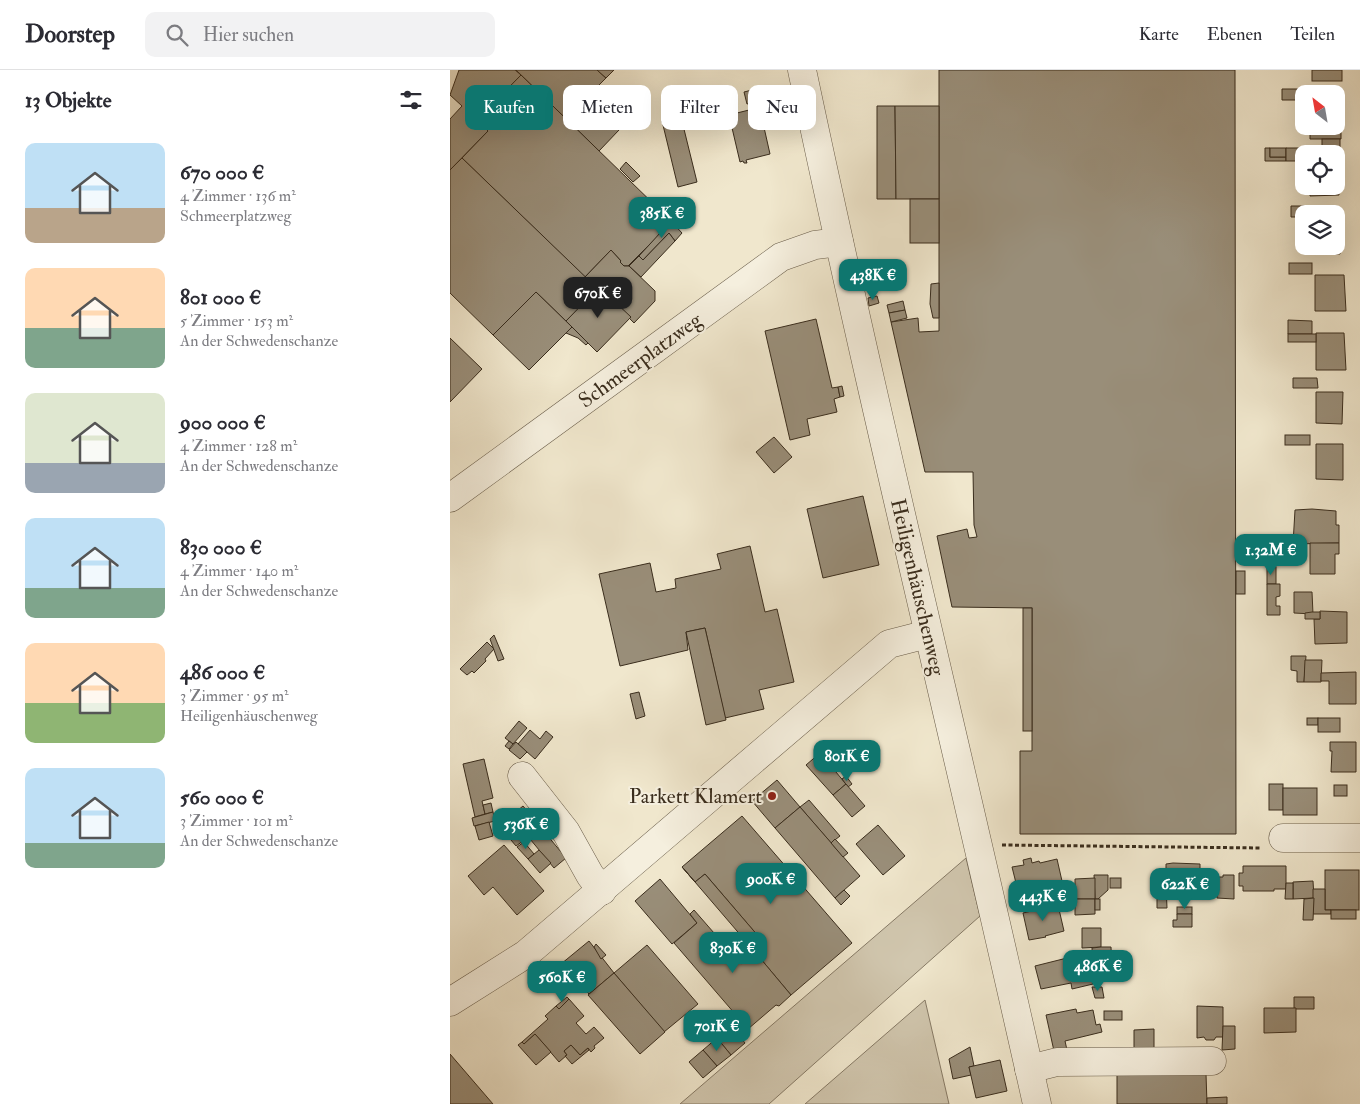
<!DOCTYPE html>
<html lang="de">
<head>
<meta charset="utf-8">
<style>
  body { margin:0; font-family:"IM FELL Double Pica",serif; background:#f2f2f3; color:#2b2b33; height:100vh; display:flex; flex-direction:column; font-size:19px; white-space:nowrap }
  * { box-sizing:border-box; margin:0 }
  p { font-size:16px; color:#7c7c81 }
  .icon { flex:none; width:28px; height:28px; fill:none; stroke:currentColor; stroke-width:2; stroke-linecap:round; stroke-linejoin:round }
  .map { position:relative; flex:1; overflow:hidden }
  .details { display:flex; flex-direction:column; background:#fff; width:450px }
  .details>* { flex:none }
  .banner { position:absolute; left:15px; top:15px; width:475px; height:45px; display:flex; gap:10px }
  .needle { width:32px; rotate:329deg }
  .tools { position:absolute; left:845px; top:15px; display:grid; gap:10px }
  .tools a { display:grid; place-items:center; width:50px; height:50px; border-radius:10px; background:#fff; box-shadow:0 5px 20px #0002; font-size:25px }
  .price { position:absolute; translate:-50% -42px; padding:0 11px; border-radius:10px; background:#0f766e; color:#fff; font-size:16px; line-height:32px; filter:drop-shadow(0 1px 2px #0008) }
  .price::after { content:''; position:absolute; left:50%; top:30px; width:15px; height:11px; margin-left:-8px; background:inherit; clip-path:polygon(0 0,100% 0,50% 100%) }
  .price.selected { background:#222; color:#fff }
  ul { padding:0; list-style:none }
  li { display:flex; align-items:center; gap:15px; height:125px; padding:0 25px }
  li span { display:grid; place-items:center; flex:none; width:140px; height:100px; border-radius:10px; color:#555 }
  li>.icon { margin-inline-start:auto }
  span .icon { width:60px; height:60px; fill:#fffc; stroke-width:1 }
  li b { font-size:21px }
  h2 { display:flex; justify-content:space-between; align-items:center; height:60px; padding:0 25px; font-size:21px }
  .pill { padding:0 18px; border-radius:10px; background:#fff; box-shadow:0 5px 20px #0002; font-size:18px; line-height:45px }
  .pill.selected { background:#0f766e; color:#fff }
  header { display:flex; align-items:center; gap:30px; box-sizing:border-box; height:70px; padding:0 25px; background:#fff; border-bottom:1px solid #e1e1e2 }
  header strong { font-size:24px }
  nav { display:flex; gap:28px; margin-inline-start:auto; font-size:18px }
  .search { width:350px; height:45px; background:#f2f2f3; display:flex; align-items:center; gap:12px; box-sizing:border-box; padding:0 18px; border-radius:10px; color:#7c7c81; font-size:19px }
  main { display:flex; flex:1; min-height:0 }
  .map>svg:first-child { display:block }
</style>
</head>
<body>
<header>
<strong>Doorstep</strong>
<div class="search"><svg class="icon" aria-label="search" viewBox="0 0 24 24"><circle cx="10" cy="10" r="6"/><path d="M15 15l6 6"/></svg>Hier suchen</div>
<nav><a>Karte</a><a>Ebenen</a><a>Teilen</a></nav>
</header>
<main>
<section class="details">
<h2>13 Objekte<svg class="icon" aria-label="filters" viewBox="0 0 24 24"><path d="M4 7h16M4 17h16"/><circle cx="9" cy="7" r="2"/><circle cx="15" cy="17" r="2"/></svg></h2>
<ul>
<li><span style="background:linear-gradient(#bfe0f5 65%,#b9a48a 0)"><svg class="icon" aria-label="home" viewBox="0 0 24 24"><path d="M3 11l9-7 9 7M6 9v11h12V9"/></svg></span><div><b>670 000 €</b><p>4 Zimmer · 136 m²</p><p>Schmeerplatzweg</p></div></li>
<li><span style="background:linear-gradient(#ffd9b3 60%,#7fa58c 0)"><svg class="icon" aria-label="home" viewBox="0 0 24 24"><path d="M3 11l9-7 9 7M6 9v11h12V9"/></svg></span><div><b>801 000 €</b><p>5 Zimmer · 153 m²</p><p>An der Schwedenschanze</p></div></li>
<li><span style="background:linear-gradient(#dfe7d0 70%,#9aa5b1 0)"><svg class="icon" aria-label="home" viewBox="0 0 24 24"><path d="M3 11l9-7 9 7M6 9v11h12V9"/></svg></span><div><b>900 000 €</b><p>4 Zimmer · 128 m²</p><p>An der Schwedenschanze</p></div></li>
<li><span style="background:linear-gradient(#bfe0f5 70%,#7fa58c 0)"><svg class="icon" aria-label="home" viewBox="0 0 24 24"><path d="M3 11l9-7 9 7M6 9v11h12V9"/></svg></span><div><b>830 000 €</b><p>4 Zimmer · 140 m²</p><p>An der Schwedenschanze</p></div></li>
<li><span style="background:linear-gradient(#ffd9b3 60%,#8fb573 0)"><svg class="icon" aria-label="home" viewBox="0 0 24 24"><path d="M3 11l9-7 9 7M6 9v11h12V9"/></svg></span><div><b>486 000 €</b><p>3 Zimmer · 95 m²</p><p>Heiligenhäuschenweg</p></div></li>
<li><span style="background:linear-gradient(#bfe0f5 75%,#7fa58c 0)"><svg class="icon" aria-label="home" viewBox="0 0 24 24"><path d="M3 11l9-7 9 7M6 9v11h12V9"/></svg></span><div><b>560 000 €</b><p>3 Zimmer · 101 m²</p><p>An der Schwedenschanze</p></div></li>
</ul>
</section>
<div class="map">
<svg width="910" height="1034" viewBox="0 0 910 1034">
  <rect width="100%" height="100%" fill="#f0e7cd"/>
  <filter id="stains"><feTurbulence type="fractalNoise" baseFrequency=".004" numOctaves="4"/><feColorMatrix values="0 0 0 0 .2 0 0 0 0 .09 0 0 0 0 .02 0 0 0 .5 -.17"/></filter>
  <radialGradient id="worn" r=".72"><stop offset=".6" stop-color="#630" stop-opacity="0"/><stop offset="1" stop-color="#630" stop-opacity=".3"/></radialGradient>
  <g fill="#d1c7af" stroke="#867a66">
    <path d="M516 788 530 846 319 1034H230Z"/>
    <path d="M475 930 499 1034H355Z"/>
  </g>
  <g fill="#998e79" stroke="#3a2d1d">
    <path d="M9 0H65L71 5 27 50 38 61 0 100V49L12 36 0 25Z"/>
    <path d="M66 0H147L156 8 141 23 148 29 143 35 169 60 149 81Z"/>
    <path d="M147 0H164L156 8Z"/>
    <path d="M489 0H785L786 764H570V681H582V538L502 537 487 466 517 459 519 468 527 467 524 455 523 402H475L441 252 468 248 469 262 489 261Z"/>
    <rect x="862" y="0" width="30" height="11"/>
    <path d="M71 5 215 145 217 144 221 148 220 154 178 196H174L170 192 171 191 161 180 135 207 12 88 38 61 27 50Z"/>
    <path d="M318 16 321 28 297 34 294 22Z"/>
    <path d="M832 19H856V24H854V30H832Z"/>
    <path d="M886 33H891V69H860V56H886Z"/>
    <path d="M319 35 322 51 313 53 320 84 296 90 297 93H294L293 91 290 92 279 45Z"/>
    <path d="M427 36H445L446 129H427Z"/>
    <path d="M445 36H489V129H446Z"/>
    <path d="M231 47 247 112 228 117 212 51Z"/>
    <rect x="872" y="69" width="18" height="9"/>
    <path d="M815 78H820V87H836V91H815Z"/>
    <rect x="820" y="78" width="16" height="9"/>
    <path d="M836 78H861V84H854V91H836Z"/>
    <path d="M12 88 148 219 116 251 86 222 43 265 0 223V100Z"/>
    <path d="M886 89H892V100H889V125L860 126V116H886Z"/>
    <path d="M176 92 190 106 183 112 170 99Z"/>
    <rect x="460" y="129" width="29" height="44"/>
    <path d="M841 136H864V144H854V147H841Z"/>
    <path d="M221 151 232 163 225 171 219 163 193 190 189 186Z"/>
    <path d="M886 151H890V184H862V176H886Z"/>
    <path d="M219 163 225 171 191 207 179 196 189 186 193 190Z"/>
    <path d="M161 180 171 191 170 192 174 196H179L205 221V231L184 253 149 217 148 219 135 207Z"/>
    <rect x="839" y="193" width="23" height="11"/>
    <path d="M865 205H894L896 241H865Z"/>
    <path d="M489 213V248H483L480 234 481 214Z"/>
    <path d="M149 217 181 247 147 282 116 251Z"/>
    <path d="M86 222 122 257 79 300 43 265Z"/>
    <path d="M427 226 429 233 419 236 418 228Z"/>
    <path d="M453 231 455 240 439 243 437 235Z"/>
    <path d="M455 240 457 248 441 252 439 243Z"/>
    <path d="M366 249 382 318 388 317 390 327 384 329 387 342 357 349 360 365 340 370 315 261Z"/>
    <path d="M838 250 862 251V264H838Z"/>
    <path d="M122 257 138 273 136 275 128 268 116 263Z"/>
    <path d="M866 263H894L896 300H866Z"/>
    <rect x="838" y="264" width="28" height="8"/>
    <path d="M0 268 32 299 0 332Z"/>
    <path d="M843 308H867L868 318H843Z"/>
    <path d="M392 316 394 326 390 327 388 317Z"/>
    <path d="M866 322H893L892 354 866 353Z"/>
    <rect x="835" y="365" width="25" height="10"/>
    <path d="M324 367 342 387 324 403 306 382Z"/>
    <path d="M866 374H893V410L866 409Z"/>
    <path d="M413 426 429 495 373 508 357 439Z"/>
    <path d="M862 439 886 441V455H889V473L843 474 845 440Z"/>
    <path d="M860 473H889V484H885V504H860Z"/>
    <path d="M300 476 315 542 327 539 344 612 309 620 314 639 275 648 255 558 236 562 238 580 170 596 149 504 200 493 206 522 226 518 225 509 271 499 267 484Z"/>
    <rect x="817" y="497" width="9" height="17"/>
    <rect x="786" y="501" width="9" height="23"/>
    <path d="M817 514H830V526L826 527V536H830V545H817Z"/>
    <path d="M844 522H862L863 544 844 543Z"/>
    <rect x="573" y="538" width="9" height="123"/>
    <path d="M870 541 897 542V573L865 574 864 549H870Z"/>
    <path d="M862 542H870V549H855V543Z"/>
    <path d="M255 558 276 650 256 655 236 562Z"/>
    <path d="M44 565 54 589 48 591 40 569Z"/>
    <path d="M37 572 44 579 35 589 36 591 24 603 22 601 17 605 10 599Z"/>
    <path d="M841 586H856L854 612H847V601L841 600Z"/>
    <path d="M855 590H872L871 612H854Z"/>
    <path d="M906 602V634H879V611H871V603Z"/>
    <path d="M189 622 195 646 186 649 180 624Z"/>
    <rect x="857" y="648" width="11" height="7"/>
    <rect x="868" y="648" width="22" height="14"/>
    <path d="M69 651 77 658 63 674 55 668Z"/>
    <path d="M80 660 90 669 96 661 103 667 85 689 68 674Z"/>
    <path d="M59 671 63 674 59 679 55 676Z"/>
    <path d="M66 672 77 682 70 689 59 680Z"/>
    <path d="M880 672H906V702H881L882 681H880Z"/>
    <path d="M370 683 396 714 383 725 356 695Z"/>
    <path d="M34 689 43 728 32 731 35 744 25 747 13 694Z"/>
    <path d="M396 706 402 714 398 717 392 709Z"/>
    <path d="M327 710 350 737 325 758 302 731Z"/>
    <path d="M396 714 415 736 402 747 383 725Z"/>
    <rect x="819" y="714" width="14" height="26"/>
    <rect x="884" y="715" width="13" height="11"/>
    <rect x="833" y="718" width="34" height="27"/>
    <path d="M359 730 390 766 381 773 350 737Z"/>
    <path d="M41 733 43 742 35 744 33 735Z"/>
    <path d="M73 736 116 788 104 798 61 746Z"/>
    <path d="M350 737 410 806 385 828 325 758Z"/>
    <path d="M43 742 45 751 24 756 22 748Z"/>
    <path d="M292 746 402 873 341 925 305 882 315 874 255 804 245 812 232 797Z"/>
    <path d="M39 752 43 766 29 770 25 756Z"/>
    <path d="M428 755 455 786 433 805 406 774Z"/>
    <path d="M63 759 73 771 66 776 56 764Z"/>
    <path d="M385 769 398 783 393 787 381 773Z"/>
    <path d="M74 772 84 784 78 789 67 777Z"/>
    <path d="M54 775 94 821 67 845 43 817 34 825 18 806Z"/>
    <path d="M89 780 101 793 90 803 78 789Z"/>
    <path d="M581 788 582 793 589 791 590 793 607 789 612 811H609L610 815 597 818 596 814 568 821 562 797 574 795 573 790Z"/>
    <path d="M723 793 750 794V818H716V794Z"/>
    <path d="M793 796H836V819H824V821H793V816H789V803H793Z"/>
    <path d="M233 798 245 812 255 804 315 874 305 882Z"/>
    <rect x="875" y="800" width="34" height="40"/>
    <path d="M644 805H658V820L648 829H645Z"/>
    <path d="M773 805H784V829L767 828V807H773Z"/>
    <path d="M645 808V829H625V809Z"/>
    <rect x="660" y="808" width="11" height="10"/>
    <path d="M210 809 247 853 222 874 185 831Z"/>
    <path d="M863 811 864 828 843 829V812Z"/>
    <path d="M836 813H843V829H835Z"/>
    <path d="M707 815H716L717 838H707Z"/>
    <path d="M863 819H875V840H881V844H863Z"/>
    <path d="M394 820 400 826 391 835 385 828Z"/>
    <path d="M864 828 863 850H853L854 829Z"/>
    <path d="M625 829H645V844L625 845Z"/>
    <rect x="645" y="829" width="5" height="11"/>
    <path d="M608 835 614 861 595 866 596 867 579 870 573 843Z"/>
    <rect x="727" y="837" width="15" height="7"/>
    <path d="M244 840 291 894 305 882 341 925 329 936 326 935 298 959 224 873 247 853 240 844Z"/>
    <rect x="881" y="840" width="25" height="9"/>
    <path d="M727 844H742V857H723V850H727Z"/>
    <path d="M632 858H651V877L632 878Z"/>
    <path d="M139 871 164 903 139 924 111 894Z"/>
    <path d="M146 874 156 885 151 889 144 877Z"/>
    <path d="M197 875 248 934 214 962 164 903Z"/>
    <path d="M651 877H661L662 900H643L642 878Z"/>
    <path d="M617 888V892L636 888 643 914 622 919 621 913 591 919 585 896Z"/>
    <path d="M112 894 121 905 116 910 107 899Z"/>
    <path d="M164 903 215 962 190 984 138 925Z"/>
    <path d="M642 917H652L654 928H645Z"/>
    <path d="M117 927 119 929 109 939 106 936Z"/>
    <path d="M844 927H864V939H846L844 938Z"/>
    <path d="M119 929 134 946 126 953 136 964 144 957 154 968 144 976 145 978 141 982 138 978 130 985 121 975 114 981 117 985 109 992 85 964 74 974 72 972 98 949 95 946 106 936 109 939Z"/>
    <path d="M747 936 773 937V967H766L764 970H756L754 967 747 968Z"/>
    <path d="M814 938H846V962L814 963Z"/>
    <path d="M626 939 627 943 643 940 646 955 650 954 652 962 615 971 617 980 604 981 596 945Z"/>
    <rect x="654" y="941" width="18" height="9"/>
    <path d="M281 956 295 973 281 985 267 968Z"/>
    <path d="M773 956H785V979L772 980Z"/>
    <path d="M704 959V980H684V960Z"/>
    <path d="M85 964 101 982 86 995 68 975 72 972 74 974Z"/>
    <path d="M267 968 281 985 267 996 253 980Z"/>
    <path d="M121 975 130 985 138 978 139 980 122 994 115 986 117 985 114 981Z"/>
    <path d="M520 977 524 996 519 997 521 1005 503 1009 499 989Z"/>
    <path d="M253 980 267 996 253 1008 239 992Z"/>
    <path d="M0 984 43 1034H0Z"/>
    <path d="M550 990 557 1021 526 1028 519 997Z"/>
    <path d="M667 1004H756L757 1034H667Z"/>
    <path d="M777 1027V1034H757V1028Z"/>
  </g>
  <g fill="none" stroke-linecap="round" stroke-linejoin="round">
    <defs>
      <g id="minor">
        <path d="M352 0C425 346 510 689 587 1034"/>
        <path d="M0 428 331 187 365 175 389 172"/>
        <path d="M72 706 116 762 140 805 152 821"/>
        <path d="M833 768H910"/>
        <path d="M0 932 76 884 439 574 478 564"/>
        <path d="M579 999 607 992 762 991"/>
      </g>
    </defs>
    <use href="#minor" stroke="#685c49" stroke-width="29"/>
    <path stroke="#3a2d1d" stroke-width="3" stroke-dasharray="4 2.5" stroke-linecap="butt" d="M552 775 811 778"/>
    <use href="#minor" stroke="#f5efde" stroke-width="28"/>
  </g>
  <circle fill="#8f2418" stroke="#f5efde" stroke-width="2" cx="322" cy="726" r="5"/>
  <g text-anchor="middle" stroke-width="4" stroke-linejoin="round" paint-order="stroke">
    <g font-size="21" fill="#3a2d1d" stroke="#f5efde">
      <text transform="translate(190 290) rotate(-36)" y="7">Schmeerplatzweg</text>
      <text transform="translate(468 517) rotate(77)" y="7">Heiligenhäuschenweg</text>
    </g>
    <g font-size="21" fill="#3a2d1d" stroke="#f5efde" text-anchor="end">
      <text x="312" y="733">Parkett Klamert</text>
    </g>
  </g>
  <rect width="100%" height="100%" filter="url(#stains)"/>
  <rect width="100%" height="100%" fill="url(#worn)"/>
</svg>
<div class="tools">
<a><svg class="needle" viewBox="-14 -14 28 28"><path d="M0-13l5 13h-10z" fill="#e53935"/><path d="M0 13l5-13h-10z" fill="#7c7c81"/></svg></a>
<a><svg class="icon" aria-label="locate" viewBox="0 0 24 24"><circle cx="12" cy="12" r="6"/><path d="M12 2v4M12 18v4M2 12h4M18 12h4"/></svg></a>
<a><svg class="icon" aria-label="layers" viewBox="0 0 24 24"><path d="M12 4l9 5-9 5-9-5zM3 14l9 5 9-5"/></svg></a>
</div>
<b class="price" style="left:212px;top:169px">385K €</b>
<b class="price" style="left:423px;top:231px">438K €</b>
<b class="price selected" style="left:148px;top:249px">670K €</b>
<b class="price" style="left:821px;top:506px">1.32M €</b>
<b class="price" style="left:397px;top:712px">801K €</b>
<b class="price" style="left:76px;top:780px">536K €</b>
<b class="price" style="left:321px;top:835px">900K €</b>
<b class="price" style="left:735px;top:840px">622K €</b>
<b class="price" style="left:593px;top:852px">443K €</b>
<b class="price" style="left:283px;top:904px">830K €</b>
<b class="price" style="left:648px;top:922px">486K €</b>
<b class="price" style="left:112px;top:933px">560K €</b>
<b class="price" style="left:267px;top:982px">701K €</b>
<div class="banner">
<a class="pill selected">Kaufen</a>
<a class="pill">Mieten</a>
<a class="pill">Filter</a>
<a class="pill">Neu</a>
</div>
</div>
</main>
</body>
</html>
